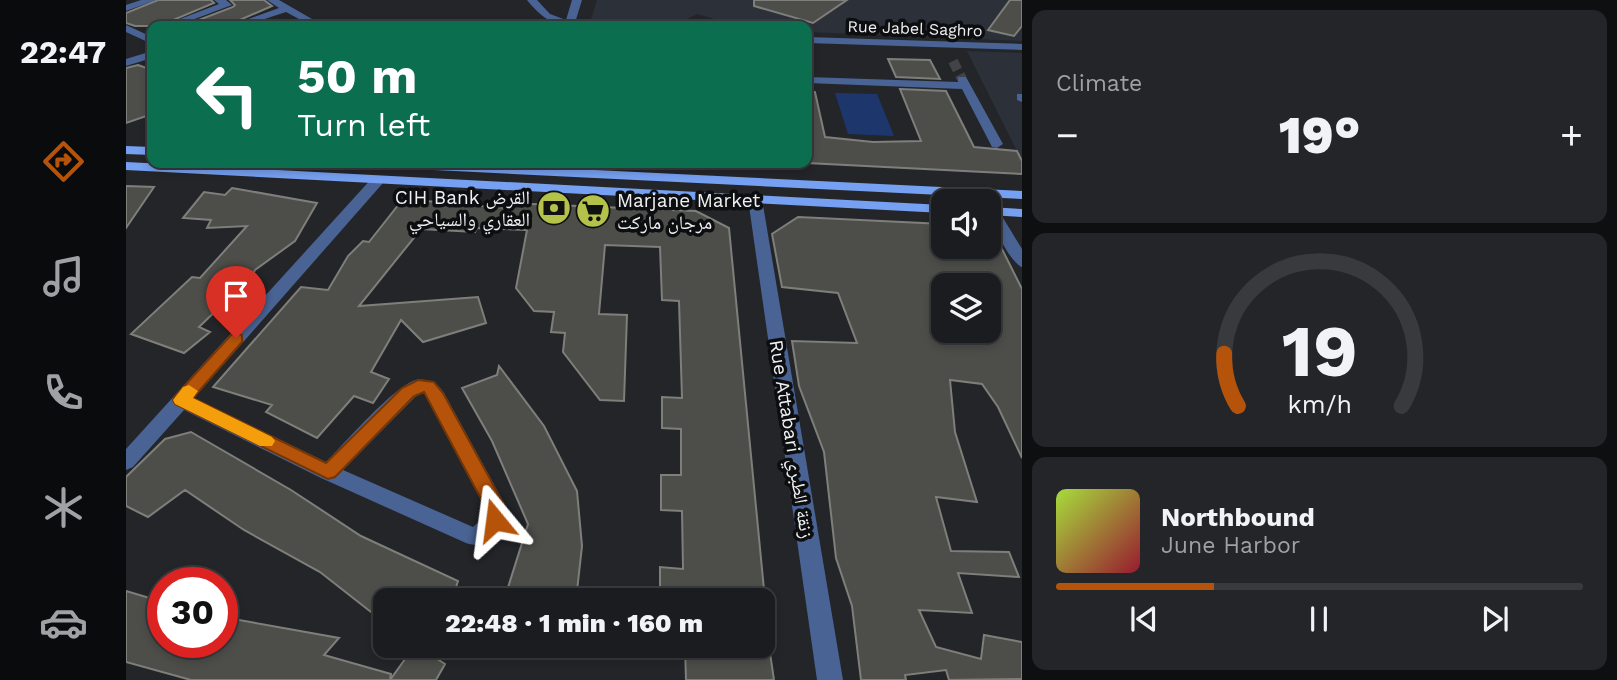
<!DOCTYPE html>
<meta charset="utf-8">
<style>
body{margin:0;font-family:"Work Sans","Noto Naskh Arabic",sans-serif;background:#232528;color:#f1f3f6;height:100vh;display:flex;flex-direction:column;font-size:26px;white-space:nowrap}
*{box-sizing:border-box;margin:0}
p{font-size:23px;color:#9fa1a4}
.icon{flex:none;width:38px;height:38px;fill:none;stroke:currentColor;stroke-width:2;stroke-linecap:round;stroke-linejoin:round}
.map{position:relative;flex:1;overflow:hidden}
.drawer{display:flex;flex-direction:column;gap:10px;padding:10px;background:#0e0f11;width:595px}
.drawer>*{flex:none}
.top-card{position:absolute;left:21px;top:21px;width:665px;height:147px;border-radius:14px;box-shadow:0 4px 10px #0003,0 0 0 2px #383a3d;background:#0b6e4f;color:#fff;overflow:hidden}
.fabs{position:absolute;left:805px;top:189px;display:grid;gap:14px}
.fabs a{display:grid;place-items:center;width:70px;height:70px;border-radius:14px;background:#1a1c1f;box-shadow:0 4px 10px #0003,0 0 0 2px #383a3d;font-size:35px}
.speed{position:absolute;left:21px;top:567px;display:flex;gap:14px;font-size:35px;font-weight:700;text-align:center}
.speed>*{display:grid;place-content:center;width:91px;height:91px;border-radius:50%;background:#1a1c1f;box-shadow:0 4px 10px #0003,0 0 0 2px #383a3d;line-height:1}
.speed .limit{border:10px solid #d22;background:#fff;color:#111}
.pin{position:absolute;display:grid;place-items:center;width:60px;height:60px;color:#fff;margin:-72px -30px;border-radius:50% 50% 50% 0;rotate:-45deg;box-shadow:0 0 7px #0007}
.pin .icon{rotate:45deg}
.me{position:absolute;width:77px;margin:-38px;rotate:344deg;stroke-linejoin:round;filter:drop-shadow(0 0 5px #0008)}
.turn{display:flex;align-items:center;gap:24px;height:147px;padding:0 35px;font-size:32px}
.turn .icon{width:91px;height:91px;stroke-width:2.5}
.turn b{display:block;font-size:49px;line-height:60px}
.big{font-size:52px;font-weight:800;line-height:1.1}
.drawer .tile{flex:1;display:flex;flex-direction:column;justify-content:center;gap:10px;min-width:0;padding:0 24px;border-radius:14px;background:#232528}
.drawer .dial{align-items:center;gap:0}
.dial svg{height:182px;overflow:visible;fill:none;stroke:#383a3d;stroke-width:7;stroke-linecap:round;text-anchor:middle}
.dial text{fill:#f1f3f6;stroke:none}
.song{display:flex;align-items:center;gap:21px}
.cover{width:84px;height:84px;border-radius:10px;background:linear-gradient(135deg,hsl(80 70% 55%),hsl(350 70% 35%))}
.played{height:7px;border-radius:4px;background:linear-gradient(90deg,#b45309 30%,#383a3d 30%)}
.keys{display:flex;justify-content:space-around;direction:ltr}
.heat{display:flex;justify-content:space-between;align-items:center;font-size:38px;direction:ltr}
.trip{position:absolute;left:247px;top:588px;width:402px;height:70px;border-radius:14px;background:#1a1c1f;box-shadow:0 4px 10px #0003,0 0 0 2px #383a3d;font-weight:800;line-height:70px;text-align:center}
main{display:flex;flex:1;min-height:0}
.dock{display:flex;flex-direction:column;width:126px;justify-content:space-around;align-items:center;background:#0a0b0c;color:#9fa1a4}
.dock .icon{width:49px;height:49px}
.dock .on{color:#b45309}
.dock b{font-size:32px;color:#f1f3f6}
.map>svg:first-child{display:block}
</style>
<main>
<nav class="dock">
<b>22:47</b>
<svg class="icon on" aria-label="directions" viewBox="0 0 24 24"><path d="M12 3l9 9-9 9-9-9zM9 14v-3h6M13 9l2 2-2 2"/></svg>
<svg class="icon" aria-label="music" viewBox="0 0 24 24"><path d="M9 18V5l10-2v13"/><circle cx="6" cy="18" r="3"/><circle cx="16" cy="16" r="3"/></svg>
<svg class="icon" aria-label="phone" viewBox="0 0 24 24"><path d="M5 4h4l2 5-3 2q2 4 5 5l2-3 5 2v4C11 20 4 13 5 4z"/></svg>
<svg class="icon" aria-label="climate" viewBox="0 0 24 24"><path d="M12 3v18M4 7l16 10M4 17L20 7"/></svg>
<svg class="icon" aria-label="car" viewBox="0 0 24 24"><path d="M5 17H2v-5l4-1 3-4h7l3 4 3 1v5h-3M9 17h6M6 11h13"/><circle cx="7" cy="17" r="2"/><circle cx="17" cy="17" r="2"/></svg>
</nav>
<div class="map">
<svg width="896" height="680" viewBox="0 0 896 680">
<rect width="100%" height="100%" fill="#232529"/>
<path fill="#2b3039" d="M471 0H896V41L681 32V26H613L571 14 548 26 477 25 464 22Z
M841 51 896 53V161Z"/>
<path fill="#1d376d" d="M709 93 751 94 768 136 722 134Z"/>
<path fill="#4d4e4a" stroke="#7e7f7a" stroke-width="2" fill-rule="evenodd" d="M32 0H85L88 3 33 26H9L0 23V13Z
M104 0H138L146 6 100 26H57L107 7 109 5Z
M628 0H721L687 23 628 6Z
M884 0H896V26L888 36 862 30Z
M762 59 804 60 814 79 770 77Z
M12 65 26 70V114L0 123V68Z
M774 89 820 91 848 147 891 151 896 161V174L681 163V93L689 92 699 137 747 142 795 141Z
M0 186 28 187 0 228Z
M106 188 191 203 169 241 129 270 114 303 99 302 73 327 84 332 58 353 5 334 66 277 74 278 121 226 81 228 85 220 57 218 78 192 99 195Z
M277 199 379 208 380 203 570 211 603 228 639 600H534V567L557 569 556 511 535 510V475H555V429L536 428V397L556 398 553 301 536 300 534 247 479 245 473 314 501 315 498 401 474 400 437 352 439 333 425 332 428 312 408 311 390 288 401 230 351 228 349 232 295 229 233 306 352 297 360 323 297 342 275 320 245 372 263 379 247 403 228 396 191 438 140 412 146 405 87 387 175 287 202 290 222 256 237 241 243 242Z
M672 217 817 224V247H875L896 289V458L872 407 856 384 824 380 829 432 851 502 810 497 825 551 883 552 893 577 832 573 846 613 793 610 810 647 855 659 858 635 896 642V679L823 680 820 670 779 675 780 680H735L726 606 710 558 698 452 673 386 666 341 731 343 712 293 656 287 646 234ZM817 285H863V331H817Z
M373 366 418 426 451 491 456 546 450 600H378L402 524 366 441 336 388 371 375Z
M65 432 165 490 235 536 332 581 326 600H259V623L194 572 118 530 59 490 22 517 0 506V477L39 439Z
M0 591 37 602V642H96V617L213 638 198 655 265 674 264 680H65L0 662Z
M559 646H643L648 680H560Z
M287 648 297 650 319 664 310 680H264Z"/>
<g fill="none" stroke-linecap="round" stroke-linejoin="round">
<path stroke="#424347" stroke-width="10" stroke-dasharray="10 5" stroke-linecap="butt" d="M827 61 836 79"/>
<path fill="#496394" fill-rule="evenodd" d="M15 0H30L0 11V5Z
M88 0H100L106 5 50 26H36L93 4Z
M141 0H153L193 23 184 25 160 12 117 26H103L153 8Z
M401 0H411L424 14 440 20 446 0H456L448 26C426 26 414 16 401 0Z
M575 20 593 24 594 26H564Z
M0 25 26 37V44L0 32Z
M681 37 896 44V50L681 43Z
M26 51V58L0 66V59Z
M681 77 832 82V77H840L877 144 871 148 866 147 836 89 681 83Z
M891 94H896V102L891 100Z
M252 176 257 177V183L68 398 200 462C218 444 269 385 290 380 302 378 312 383 318 393L382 510C376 528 361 551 340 543L195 478 58 410 7 467 0 470V449L247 177ZM297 393 302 397 360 510 358 517 347 527 217 470 289 397Z
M629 195 636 199 717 680H691L622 199Z
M863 207 871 208 896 249V267C884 263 863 220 863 207Z"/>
<path fill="#76a0f1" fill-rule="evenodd" d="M0 146 26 147V155L0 154Z
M0 162 817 205V213L0 170Z
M240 163H324L896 191V199L247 167Z
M863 207 896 209V217L863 215Z"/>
</g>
<path fill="#b45309" stroke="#753606" stroke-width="2" d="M110 333 116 335V342L67 398 200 463 276 388 292 380 308 382 317 393 381 510 376 526H362L359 520 361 510 298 392 288 396 209 477 202 479 49 404 47 400 49 396 105 335Z"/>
<path fill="#f59e0b" d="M63 385 72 391 67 398 146 437 149 441 146 446H134L49 404 47 400 57 387Z"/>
<defs>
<g id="bank-disc" transform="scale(1.75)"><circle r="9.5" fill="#b5c24a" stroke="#0d0e10"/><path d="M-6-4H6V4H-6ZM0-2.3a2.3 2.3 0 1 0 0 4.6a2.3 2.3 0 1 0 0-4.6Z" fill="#111"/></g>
<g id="supermarket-disc" transform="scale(1.75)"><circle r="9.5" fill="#b5c24a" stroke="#0d0e10"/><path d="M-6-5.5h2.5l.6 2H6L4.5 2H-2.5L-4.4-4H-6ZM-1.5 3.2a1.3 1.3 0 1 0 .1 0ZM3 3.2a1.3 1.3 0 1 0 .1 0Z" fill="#111"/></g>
</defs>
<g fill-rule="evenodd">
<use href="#bank-disc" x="428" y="208"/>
<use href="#supermarket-disc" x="467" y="211"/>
</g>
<g text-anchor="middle" stroke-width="7" stroke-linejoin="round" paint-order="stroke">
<g font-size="16" fill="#eff0f3" stroke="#0d0e10">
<text transform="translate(789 28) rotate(2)" y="6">Rue Jabel Saghro</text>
</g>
<g font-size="19" fill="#eff0f3" stroke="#0d0e10" text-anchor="end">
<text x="404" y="204">CIH Bank القرض<tspan x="404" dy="22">العقاري والسياحي</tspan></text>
<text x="491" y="207" text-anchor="start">Marjane Market<tspan x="491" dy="22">مرجان ماركت</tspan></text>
</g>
<g font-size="19" fill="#eff0f3" stroke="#0d0e10">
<text transform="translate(666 439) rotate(81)" y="7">Rue Attabari زنقة الطبري</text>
</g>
</g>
</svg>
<div class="fabs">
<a><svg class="icon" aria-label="sound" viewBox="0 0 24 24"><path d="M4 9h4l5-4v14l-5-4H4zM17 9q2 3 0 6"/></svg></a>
<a><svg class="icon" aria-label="layers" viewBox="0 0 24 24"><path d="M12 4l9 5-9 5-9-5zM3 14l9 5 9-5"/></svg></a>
</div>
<div class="speed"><div class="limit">30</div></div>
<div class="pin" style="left:110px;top:338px;background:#d93025"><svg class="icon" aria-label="arrive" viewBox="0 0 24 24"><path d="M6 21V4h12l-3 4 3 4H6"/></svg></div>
<svg class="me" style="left:369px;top:520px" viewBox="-20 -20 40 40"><path d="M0-17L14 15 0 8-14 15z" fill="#b45309" stroke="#fff" stroke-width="4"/></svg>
<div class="trip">22:48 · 1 min · 160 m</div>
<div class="top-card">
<div class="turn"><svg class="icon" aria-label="left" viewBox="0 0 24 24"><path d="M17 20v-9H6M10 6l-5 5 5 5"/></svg><div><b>50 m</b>Turn left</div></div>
</div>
</div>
<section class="drawer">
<div class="tile"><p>Climate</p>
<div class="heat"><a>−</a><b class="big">19°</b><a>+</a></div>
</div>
<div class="tile dial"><svg viewBox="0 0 100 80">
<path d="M14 69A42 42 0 1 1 86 69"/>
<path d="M14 69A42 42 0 0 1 8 46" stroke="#b45309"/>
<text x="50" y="56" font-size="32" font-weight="700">19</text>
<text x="50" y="72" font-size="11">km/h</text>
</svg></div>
<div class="tile">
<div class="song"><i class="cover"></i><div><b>Northbound</b><p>June Harbor</p></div></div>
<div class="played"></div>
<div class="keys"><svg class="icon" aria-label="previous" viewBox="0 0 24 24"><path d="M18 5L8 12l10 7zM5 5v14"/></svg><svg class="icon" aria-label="pause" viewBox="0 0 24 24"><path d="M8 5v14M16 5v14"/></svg><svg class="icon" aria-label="next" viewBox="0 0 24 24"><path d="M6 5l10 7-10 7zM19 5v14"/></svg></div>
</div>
</section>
</main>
